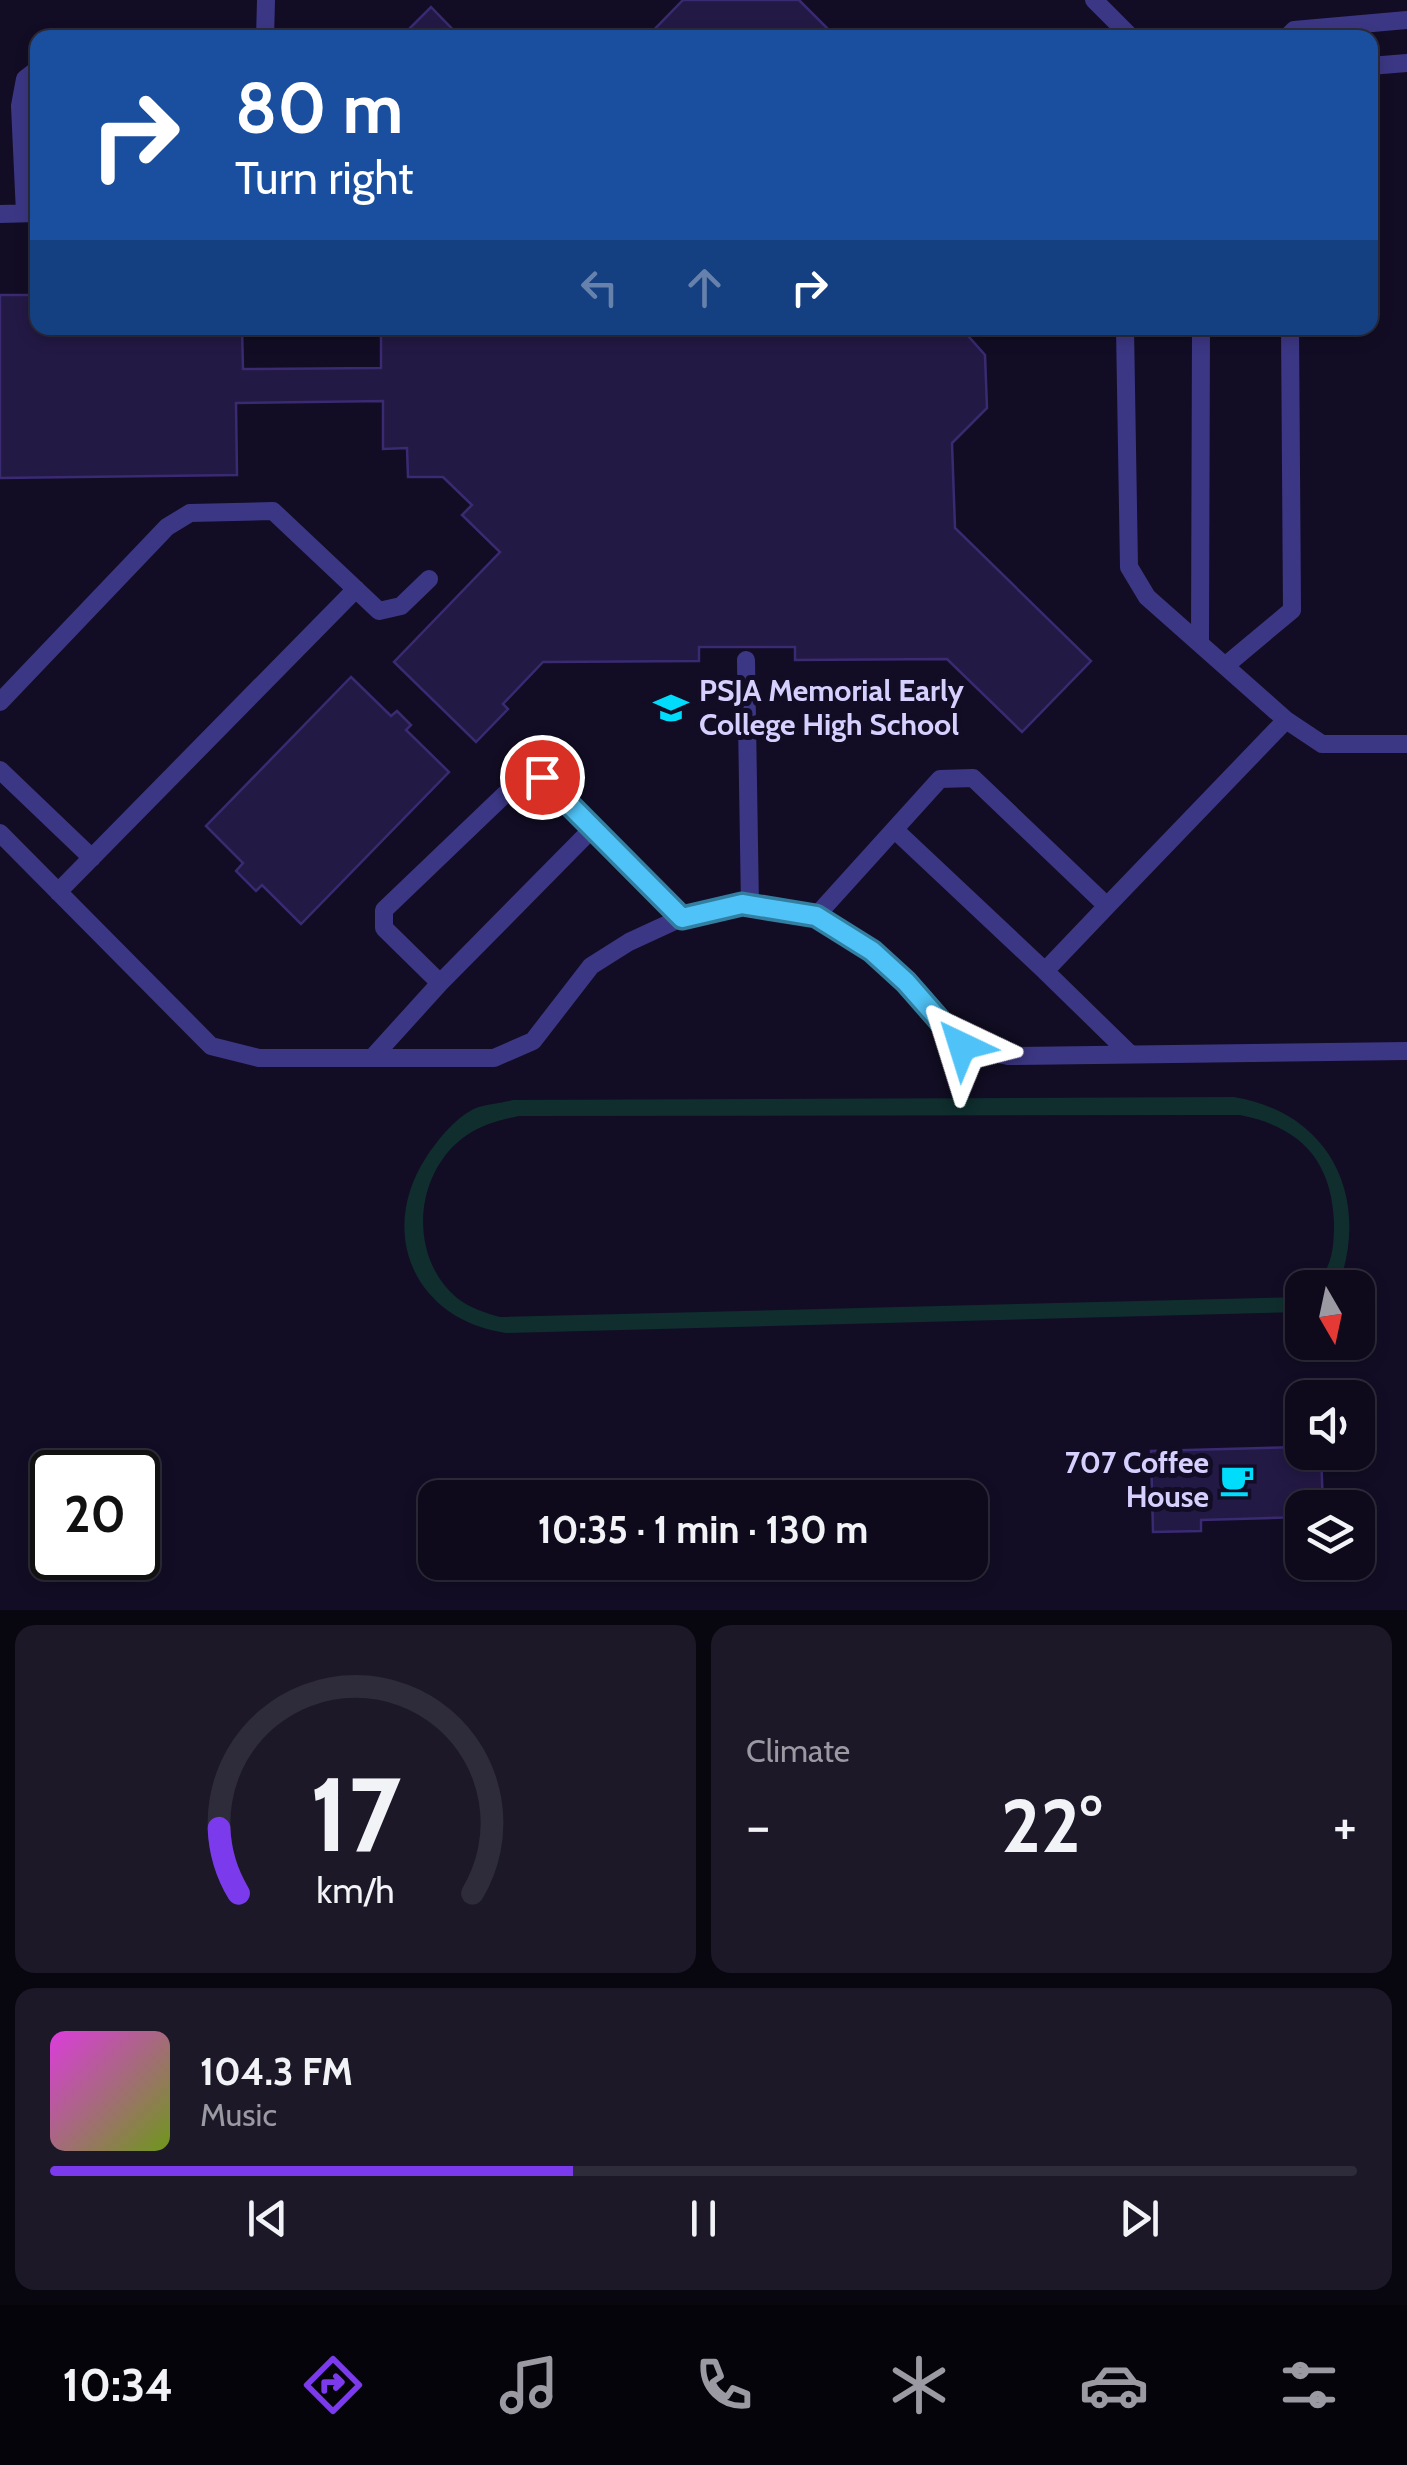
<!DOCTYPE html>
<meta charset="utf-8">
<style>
body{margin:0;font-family:Cabin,sans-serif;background:#1c1828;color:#f1f3f6;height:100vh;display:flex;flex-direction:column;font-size:38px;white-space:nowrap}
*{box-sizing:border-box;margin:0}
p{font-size:32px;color:#9b9aa3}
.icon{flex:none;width:55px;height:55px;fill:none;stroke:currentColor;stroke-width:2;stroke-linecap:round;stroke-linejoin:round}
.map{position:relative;height:1610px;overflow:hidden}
.side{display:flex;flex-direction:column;gap:15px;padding:15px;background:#08060f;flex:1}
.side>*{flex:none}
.top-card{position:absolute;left:30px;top:30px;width:1348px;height:305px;border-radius:20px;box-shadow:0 5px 15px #0003,0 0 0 2px #2e2b3a;background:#1a4fa0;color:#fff;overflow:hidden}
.needle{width:65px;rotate:171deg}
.tools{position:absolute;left:1285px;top:1270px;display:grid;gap:20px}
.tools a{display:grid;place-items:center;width:90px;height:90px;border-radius:20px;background:#0e0a1b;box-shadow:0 5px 15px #0003,0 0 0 2px #2e2b3a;font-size:50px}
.speed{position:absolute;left:30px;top:1450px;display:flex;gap:20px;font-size:50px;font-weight:700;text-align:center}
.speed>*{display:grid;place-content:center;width:130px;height:130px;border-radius:50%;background:#0e0a1b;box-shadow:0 5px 15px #0003,0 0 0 2px #2e2b3a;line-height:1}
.speed .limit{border:5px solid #111;border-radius:15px;background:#fff;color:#111}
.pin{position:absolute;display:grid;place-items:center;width:85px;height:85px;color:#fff;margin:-42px;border:5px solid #fff;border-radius:50%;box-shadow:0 2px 10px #0007}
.me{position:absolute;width:110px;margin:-55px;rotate:319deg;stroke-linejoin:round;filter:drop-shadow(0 0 8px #0008)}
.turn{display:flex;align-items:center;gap:35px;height:210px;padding:0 40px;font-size:45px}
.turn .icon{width:130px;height:130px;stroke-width:2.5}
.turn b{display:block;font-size:70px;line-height:85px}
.lanes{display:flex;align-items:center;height:95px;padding:0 40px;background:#0003;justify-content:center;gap:50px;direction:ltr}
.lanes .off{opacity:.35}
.big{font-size:75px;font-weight:700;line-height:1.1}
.side .tile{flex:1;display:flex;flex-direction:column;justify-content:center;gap:15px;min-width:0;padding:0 35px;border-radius:20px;background:#1c1828}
.side .dial{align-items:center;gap:0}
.dial svg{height:260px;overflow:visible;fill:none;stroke:#2e2b3a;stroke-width:7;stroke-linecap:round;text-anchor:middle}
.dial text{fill:#f1f3f6;stroke:none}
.song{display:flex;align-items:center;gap:30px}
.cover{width:120px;height:120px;border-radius:15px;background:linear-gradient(135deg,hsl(300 70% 55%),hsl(80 70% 35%))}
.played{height:10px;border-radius:5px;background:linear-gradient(90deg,#7c3aed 40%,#2e2b3a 40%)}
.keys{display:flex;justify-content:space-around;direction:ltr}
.heat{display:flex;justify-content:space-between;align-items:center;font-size:55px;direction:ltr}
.side .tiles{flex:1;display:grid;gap:15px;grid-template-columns:1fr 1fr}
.tile:last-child{grid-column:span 2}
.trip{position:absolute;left:418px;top:1480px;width:570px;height:100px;border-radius:20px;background:#0e0a1b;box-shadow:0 5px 15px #0003,0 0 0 2px #2e2b3a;font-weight:700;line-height:100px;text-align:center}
.tab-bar{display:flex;height:160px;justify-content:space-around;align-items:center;background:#06040b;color:#9b9aa3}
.tab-bar .icon{width:70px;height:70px}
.tab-bar .active{color:#7c3aed}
.tab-bar b{font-size:45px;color:#f1f3f6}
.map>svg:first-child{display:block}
</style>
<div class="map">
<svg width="1407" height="1610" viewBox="0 0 1407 1610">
<rect width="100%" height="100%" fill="#120d24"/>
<path fill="#102e2e" d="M1234 1097C1331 1113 1371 1198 1338 1287H1313C1332 1269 1334 1249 1334 1223 1332 1161 1301 1127 1240 1115L519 1116C501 1120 483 1124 467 1135 414 1171 407 1256 457 1298 470 1308 485 1313 500 1317L1298 1297 1302 1294 1301 1312 506 1333C415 1320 376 1233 427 1156 439 1138 456 1117 476 1108 487 1104 502 1103 513 1100Z"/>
<path fill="#231945" stroke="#3a2a72" stroke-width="2.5" d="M683 0H799L837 38H646Z
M431 7 461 38H400Z
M0 295H38V328H242L243 369 381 368V328H961L985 355 987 408 952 443 955 528 1091 661 1022 732 947 659 795 660V647H699V661L543 662 503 704 508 709 476 742 394 662 500 552 462 515 472 505 443 477H408L407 448 383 449V401L236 403 237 475 0 478Z
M351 677 391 716 397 711 411 725 406 730 449 772 301 924 262 885 256 891 236 871 243 863 206 826Z
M1302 1447V1452H1321L1323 1508H1302V1517L1201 1520V1531L1153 1532 1151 1451Z"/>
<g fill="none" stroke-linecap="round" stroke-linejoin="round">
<path stroke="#3c3784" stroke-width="18" d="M1094 0 1132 38
M265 38 266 0
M1286 38 1294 30 1407 20
M1370 66 1407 63
M25 213 20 106 25 79 38 69
M0 214 38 213
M1125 328 1129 567 1147 597 1286 720
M1200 643 1201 328
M746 660 750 906
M1225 666 1292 610 1290 328
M0 702 167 527 190 513 273 511 379 611 401 606 429 579
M0 770 92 858
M593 828 440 983 384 928V910L525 775 543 777 681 918
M895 830 1045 971
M0 833 211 1046 259 1058H494L533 1041 591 966 629 942 681 918 743 905 816 916 872 951 906 982 962 1046 1008 1056 1407 1051
M58 892 356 589
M1107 906 1286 720 1322 744H1407
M816 916 940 779 973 778 1107 906 1045 971 1130 1054
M372 1058 440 983"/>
</g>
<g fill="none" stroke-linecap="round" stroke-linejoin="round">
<g stroke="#337fa1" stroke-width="25">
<path id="route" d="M542 777 682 918 742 904 816 916 872 951 906 982 962 1046"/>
</g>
<use href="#route" stroke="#4fc3f7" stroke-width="18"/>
</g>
<defs>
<g id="school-bare" transform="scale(2.7)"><path d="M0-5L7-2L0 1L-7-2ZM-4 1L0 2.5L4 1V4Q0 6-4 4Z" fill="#00dcfb" stroke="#120d24" stroke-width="2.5" paint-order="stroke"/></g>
<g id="cafe-bare" transform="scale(2.7)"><path d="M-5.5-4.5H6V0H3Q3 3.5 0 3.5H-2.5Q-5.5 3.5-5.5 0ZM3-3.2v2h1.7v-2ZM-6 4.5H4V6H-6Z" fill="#00dcfb" stroke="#120d24" stroke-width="2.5" paint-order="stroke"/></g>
</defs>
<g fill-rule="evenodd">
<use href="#school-bare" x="671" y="708"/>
<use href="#cafe-bare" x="1237" y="1480"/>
</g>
<g text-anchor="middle" stroke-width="10" stroke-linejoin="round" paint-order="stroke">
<g font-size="30" font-weight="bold" fill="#d6d0ff" stroke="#120d24" text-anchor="start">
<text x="699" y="701">PSJA Memorial Early<tspan x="699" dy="34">College High School</tspan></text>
<text x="1209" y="1473" text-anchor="end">707 Coffee<tspan x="1209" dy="34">House</tspan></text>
</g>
</g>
</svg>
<div class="tools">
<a><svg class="needle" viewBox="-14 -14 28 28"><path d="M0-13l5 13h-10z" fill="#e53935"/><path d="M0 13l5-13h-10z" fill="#9b9aa3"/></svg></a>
<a><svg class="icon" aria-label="sound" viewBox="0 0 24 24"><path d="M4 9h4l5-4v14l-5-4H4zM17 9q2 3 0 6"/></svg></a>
<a><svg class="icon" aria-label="layers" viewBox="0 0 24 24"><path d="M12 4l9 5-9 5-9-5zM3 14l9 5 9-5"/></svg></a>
</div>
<div class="speed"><div class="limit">20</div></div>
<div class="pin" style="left:542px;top:777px;background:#d93025"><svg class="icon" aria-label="arrive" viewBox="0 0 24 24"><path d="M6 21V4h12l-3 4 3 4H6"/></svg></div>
<svg class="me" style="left:962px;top:1046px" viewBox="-20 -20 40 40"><path d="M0-17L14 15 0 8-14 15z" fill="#4fc3f7" stroke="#fff" stroke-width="4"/></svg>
<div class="trip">10:35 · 1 min · 130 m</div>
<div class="top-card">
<div class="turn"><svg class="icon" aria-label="right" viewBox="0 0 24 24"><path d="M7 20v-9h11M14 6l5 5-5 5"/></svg><div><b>80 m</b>Turn right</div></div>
<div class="lanes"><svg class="icon off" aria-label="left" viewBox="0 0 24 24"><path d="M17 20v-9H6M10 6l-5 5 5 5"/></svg><svg class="icon off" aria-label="ahead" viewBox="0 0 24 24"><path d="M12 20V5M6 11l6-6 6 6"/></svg><svg class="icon" aria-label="right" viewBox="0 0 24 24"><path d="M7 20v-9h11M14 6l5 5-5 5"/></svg></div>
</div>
</div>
<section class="side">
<div class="tiles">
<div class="tile dial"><svg viewBox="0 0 100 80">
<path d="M14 69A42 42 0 1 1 86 69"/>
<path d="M14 69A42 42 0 0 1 8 49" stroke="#7c3aed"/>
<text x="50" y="56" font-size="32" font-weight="700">17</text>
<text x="50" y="72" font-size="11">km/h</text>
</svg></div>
<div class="tile"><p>Climate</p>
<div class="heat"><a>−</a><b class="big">22°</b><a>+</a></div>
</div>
<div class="tile">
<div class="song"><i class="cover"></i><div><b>104.3 FM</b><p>Music</p></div></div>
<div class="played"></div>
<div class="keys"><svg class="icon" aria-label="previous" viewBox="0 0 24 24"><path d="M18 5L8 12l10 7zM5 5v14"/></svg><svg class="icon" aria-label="pause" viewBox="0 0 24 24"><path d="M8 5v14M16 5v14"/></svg><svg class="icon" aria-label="next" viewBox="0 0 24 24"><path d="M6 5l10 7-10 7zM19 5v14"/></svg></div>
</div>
</div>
</section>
<nav class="tab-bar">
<b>10:34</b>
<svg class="icon active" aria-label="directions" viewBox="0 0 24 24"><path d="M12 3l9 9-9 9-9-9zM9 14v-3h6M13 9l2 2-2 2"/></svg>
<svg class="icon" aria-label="music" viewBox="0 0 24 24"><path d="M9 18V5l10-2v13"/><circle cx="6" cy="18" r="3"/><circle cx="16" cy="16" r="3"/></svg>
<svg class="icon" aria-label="phone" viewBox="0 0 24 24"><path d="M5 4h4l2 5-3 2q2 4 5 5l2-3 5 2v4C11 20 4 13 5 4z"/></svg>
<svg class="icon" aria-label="climate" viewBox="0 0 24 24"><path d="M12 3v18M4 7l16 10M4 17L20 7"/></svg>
<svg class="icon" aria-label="car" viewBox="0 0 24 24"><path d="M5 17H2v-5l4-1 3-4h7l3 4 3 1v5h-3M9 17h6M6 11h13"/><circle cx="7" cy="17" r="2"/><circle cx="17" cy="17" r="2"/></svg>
<svg class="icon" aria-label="filters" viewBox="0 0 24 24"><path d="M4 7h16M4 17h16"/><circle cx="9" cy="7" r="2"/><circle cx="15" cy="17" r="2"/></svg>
</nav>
